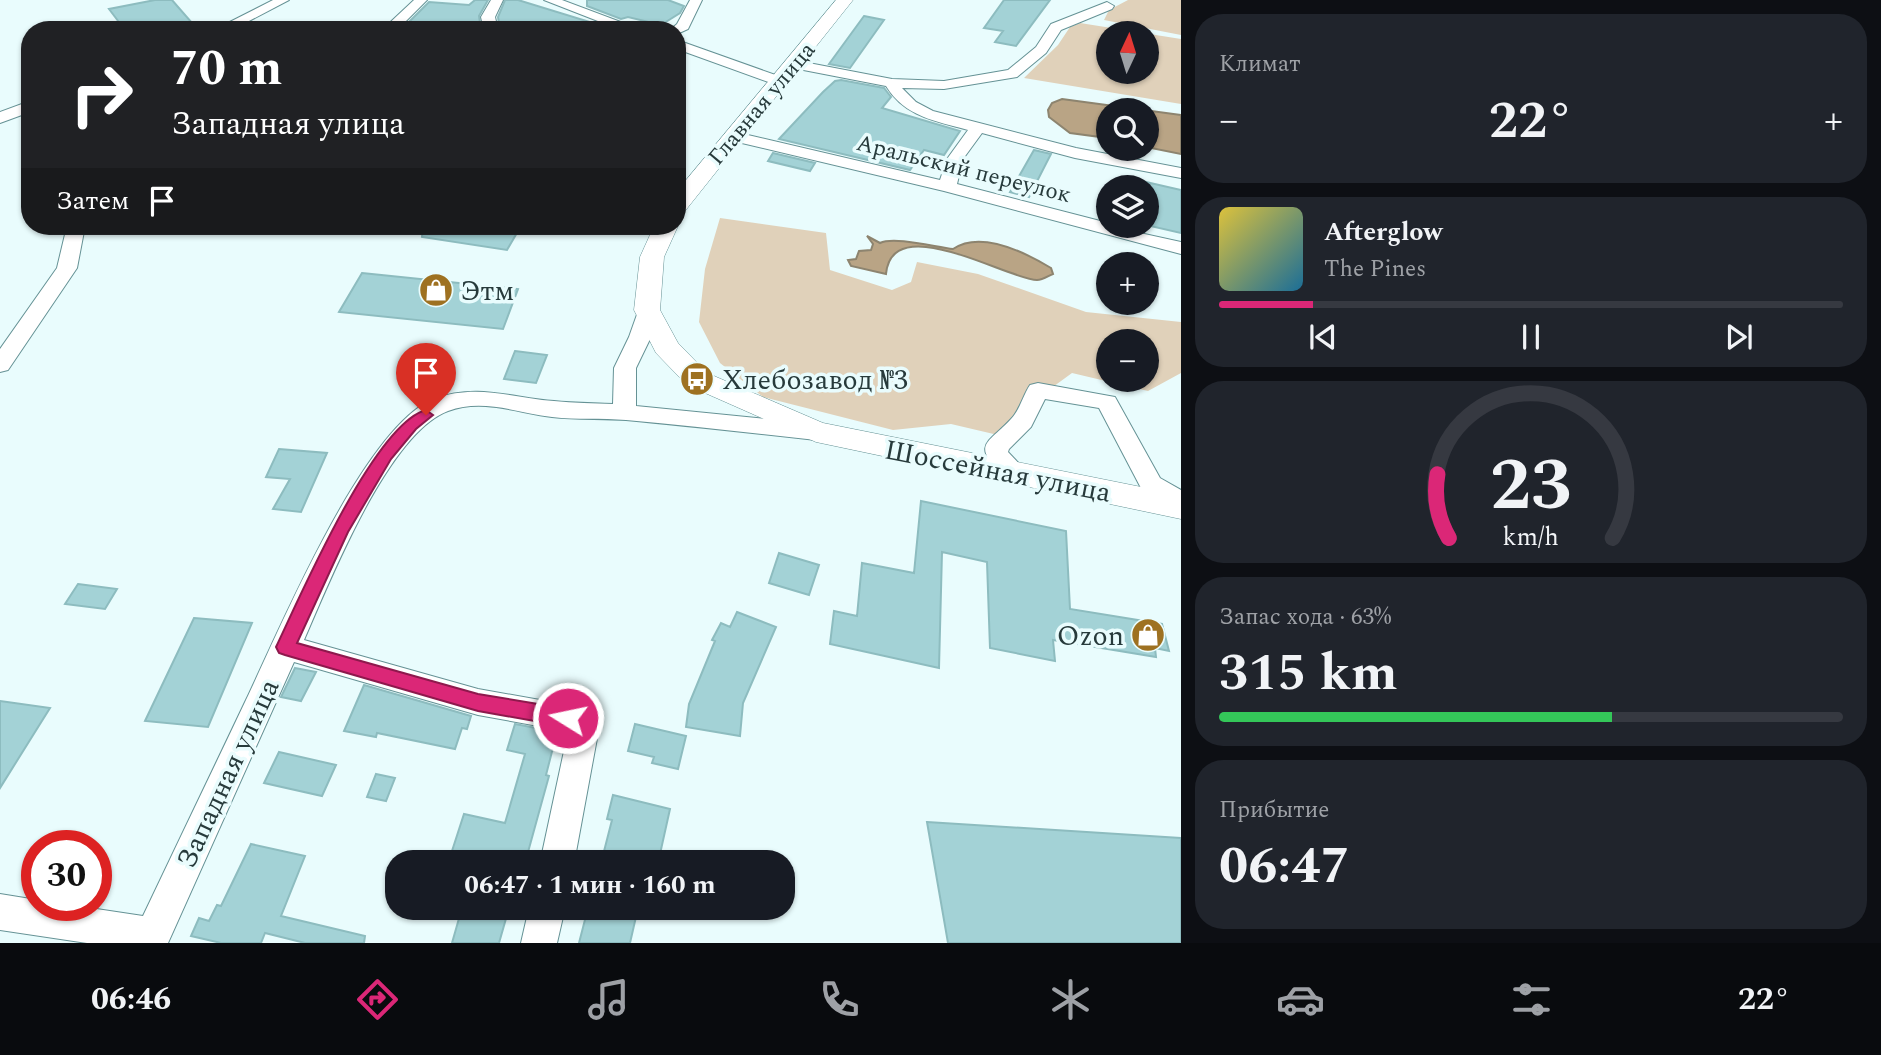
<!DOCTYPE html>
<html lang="ru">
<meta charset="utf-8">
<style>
body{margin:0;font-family:Spectral,serif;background:#20242c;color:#f1f3f6;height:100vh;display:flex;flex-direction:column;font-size:26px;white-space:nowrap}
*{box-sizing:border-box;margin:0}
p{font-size:23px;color:#9ea1a6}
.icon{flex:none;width:38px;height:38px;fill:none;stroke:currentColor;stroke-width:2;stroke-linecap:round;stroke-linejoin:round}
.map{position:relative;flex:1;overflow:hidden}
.sheet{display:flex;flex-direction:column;gap:14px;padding:14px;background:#0d0f14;width:700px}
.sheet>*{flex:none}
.hud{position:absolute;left:21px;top:21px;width:665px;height:214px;border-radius:28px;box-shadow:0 2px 5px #0004;background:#202124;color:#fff;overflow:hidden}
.needle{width:46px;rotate:4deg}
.fabs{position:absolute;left:1096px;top:21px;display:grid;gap:14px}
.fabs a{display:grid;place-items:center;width:63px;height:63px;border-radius:50%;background:#171b24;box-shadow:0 2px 5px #0004;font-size:35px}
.speed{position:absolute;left:21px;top:830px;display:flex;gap:14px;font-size:35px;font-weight:700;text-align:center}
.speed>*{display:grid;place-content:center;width:91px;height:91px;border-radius:50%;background:#171b24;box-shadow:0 2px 5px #0004;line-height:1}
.speed .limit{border:10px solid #d22;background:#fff;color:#111}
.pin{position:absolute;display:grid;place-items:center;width:60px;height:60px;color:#fff;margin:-72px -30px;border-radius:50% 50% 50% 0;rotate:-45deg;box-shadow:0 0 7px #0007}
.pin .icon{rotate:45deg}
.me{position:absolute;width:77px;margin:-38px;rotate:280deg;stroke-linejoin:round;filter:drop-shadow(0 0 5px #0008)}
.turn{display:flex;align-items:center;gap:24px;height:147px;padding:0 35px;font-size:32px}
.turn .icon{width:91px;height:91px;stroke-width:2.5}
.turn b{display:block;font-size:49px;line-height:60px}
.then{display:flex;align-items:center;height:66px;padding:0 35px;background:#0003;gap:14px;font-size:26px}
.big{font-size:52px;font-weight:700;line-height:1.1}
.sheet .widget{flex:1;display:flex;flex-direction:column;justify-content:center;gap:10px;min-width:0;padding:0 24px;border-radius:28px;background:#20242c}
.sheet .dial{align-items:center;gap:0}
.dial svg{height:182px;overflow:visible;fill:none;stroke:#363941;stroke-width:7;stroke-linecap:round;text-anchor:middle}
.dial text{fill:#f1f3f6;stroke:none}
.song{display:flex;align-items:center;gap:21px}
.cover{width:84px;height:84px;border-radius:10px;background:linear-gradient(135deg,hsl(50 70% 55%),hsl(200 70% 35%))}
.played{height:7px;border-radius:4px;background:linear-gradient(90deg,#db2777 15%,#363941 15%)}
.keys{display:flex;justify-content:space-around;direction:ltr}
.heat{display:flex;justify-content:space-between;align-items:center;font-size:38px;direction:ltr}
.charge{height:10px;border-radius:5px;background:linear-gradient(90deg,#34c759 63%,#363941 0)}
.trip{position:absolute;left:385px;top:850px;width:410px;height:70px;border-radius:28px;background:#171b24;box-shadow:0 2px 5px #0004;font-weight:700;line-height:70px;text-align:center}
.tab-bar{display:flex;height:112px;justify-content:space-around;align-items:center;background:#090b0e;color:#9ea1a6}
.tab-bar .icon{width:49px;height:49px}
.tab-bar .current{color:#db2777}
.tab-bar b{font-size:32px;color:#f1f3f6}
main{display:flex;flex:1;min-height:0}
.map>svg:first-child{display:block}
</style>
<main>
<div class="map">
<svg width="1181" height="943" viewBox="0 0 1181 943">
<rect width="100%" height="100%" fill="#e9fcfd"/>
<path fill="#e0d1ba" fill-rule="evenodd" d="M1128 0H1181V35L1104 20 1109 10Z
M1080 23 1181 39V104L1024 78 1058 45 1070 27ZM1108 33H1146V72H1108Z
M720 218 826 233 830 270 892 290 911 282 917 262 978 274 1086 312 1181 322V373L1148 391 1072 373 1035 400 1015 439 951 424 893 430 763 397 720 363 699 322 705 269ZM1108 341H1146V380H1108Z"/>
<path fill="#b9a485" stroke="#8d846f" stroke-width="2" d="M1062 99 1181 115V154L1146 147V110H1108V138L1070 133 1049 117 1048 110 1052 103Z
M867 236 880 243C894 236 935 247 953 249 981 230 1026 253 1051 268L1053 274C1048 276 1043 280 1037 280 1009 280 892 209 886 274L851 266 848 260 856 259 859 251 871 250 873 244Z"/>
<path fill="#a3d2d6" stroke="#8dbcbf" stroke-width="2" d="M155 0H172L193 24 171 28 169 26 150 30H125L109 9Z
M475 0H488L479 16 481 30H460L462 25 409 22 429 2 469 5Z
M505 0H518L603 26 597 30H500L498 17Z
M587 0H668L684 6 680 13 661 25 628 17 621 19 587 6Z
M1004 0H1050L1016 46 995 42 1003 31 984 28Z
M864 16 884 20 850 68 829 64Z
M841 80 884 88 891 97 882 108 960 131 944 155 924 150 910 170 779 139 823 92 835 81Z
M1034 150 1051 154 1029 197 1010 192Z
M773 153 815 163 810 171 768 161Z
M1146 182 1181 190V233L1146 225Z
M423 226H521L507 250 422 237Z
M362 273 518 289 503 329 339 312Z
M515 351 547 355 536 383 504 379Z
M279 449 327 453 301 512 273 509 290 479 266 477Z
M921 501 1066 531 1070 609 1162 624 1169 651 1155 648 1156 657 1053 640 1055 661 990 648 987 562 942 552 939 668 830 644 834 611 857 616 862 563 914 573Z
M779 553 819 565 809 595 769 583Z
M78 584 117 589 105 609 65 604Z
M737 612 776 627 743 703 740 736 686 727 689 704 715 641 712 640 721 623 730 627Z
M194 618 252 623 208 727 145 721Z
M295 668 316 672 301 701 281 697Z
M364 685 471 716 467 729 462 728 455 749 377 733 376 737 344 731Z
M0 701 50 708 0 788Z
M515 724 557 732 546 775 549 776 525 863H505L452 851 464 814 505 823 525 754 507 750Z
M635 724 686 736 678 769 652 763 654 757 628 751Z
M279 752 336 765 322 796 264 783Z
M376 774 395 778 386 801 367 797Z
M613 795 670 809 658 863H601L612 820 607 819Z
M927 822 1181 838V943H948Z
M251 844 305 856 281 916 365 936 364 943H305L265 933 261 943H221L191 936 199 918 209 921 217 905 221 906Z
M462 908H509L499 943H452Z
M588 908H638L630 943H579Z"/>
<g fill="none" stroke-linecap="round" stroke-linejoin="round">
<g stroke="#659295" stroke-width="2">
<path id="minor" d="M273 0H289L232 30H214Z
M414 0H427L397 30H382Z
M491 0H503L495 17 498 30H484L481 17Z
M544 0H562L642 30H621Z
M690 0H702L688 29 677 34V30H670L677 24Z
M1107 2 1114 6 1112 9 1061 30 1046 53 1017 77 944 89 902 88 916 102 933 111 1076 148 1181 168V178L1075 158 982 133 963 159 957 184 1108 223V226L1181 242V254L944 191 729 140 727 137 735 132 940 180 947 159 968 130C936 121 905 117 886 86L788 67 786 64 788 61 793 60 892 79 944 81 1008 70 1036 47 1051 24Z
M677 40 784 78 786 81 779 85 774 84 677 49Z
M30 101V112L0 123V112Z
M67 226H85L77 268 8 370 0 372V349L57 268Z
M647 304 654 306 657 310 651 337 636 368V406L816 424 824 426 828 432 824 438 816 440C753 433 690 426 626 420 602 418 577 420 552 417 518 413 483 398 448 411 388 433 329 583 304 640L478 689 568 705 579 708 594 723 598 733 574 863H540L567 737 560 730 478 715 294 662 168 943H87L0 930V894L37 900V905H70L143 916C177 844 212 772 246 700 279 631 364 426 434 399 477 383 512 398 554 401 574 403 593 403 613 404L614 368 629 337 640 306Z
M1038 383 1115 397 1160 478 1181 490V510L1142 490 1099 408 1045 399 1031 427 1009 449 1008 452 1029 474 1026 480C1015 483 1009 481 1001 473 971 444 989 443 1011 419 1020 410 1023 395 1030 385Z
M529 908H565L557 943H521Z"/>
</g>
<g stroke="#659295" stroke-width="1">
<path id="major" d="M836 0H853L685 211 677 213V191Z
M677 225 678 226 664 257 660 310 678 343 707 373 823 423 1181 495V519L816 442 687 385 656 353 634 310 640 257 654 226Z"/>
</g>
<use href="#minor" fill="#fff" fill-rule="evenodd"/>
<use href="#major" fill="#fff" fill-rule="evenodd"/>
</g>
<path fill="#db2777" stroke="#8e194d" stroke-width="2" d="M426 410 433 415 416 429 391 459 348 532 297 643 478 694 568 709 575 712 578 718 575 724 568 727 478 711 285 655 279 653 276 647C300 597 374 424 426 410Z"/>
<defs>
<g id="shop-disc" transform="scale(1.75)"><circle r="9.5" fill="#9e7121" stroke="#e9fcfd"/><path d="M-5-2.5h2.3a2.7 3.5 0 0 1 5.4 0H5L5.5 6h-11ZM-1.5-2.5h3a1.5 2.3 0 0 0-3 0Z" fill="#fff"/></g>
<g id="bus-disc" transform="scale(1.75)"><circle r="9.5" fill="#9e7121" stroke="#e9fcfd"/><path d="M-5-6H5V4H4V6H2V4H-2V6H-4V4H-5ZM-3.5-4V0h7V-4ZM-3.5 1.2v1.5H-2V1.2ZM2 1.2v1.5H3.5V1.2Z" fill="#fff"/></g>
</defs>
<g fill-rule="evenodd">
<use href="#shop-disc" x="436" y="290"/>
<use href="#bus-disc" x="697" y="379"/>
<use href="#shop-disc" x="1148" y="635"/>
</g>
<g text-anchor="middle" stroke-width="7" stroke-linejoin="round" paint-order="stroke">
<g font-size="23" fill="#273a3b" stroke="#e9fcfd">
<text transform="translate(761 103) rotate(-50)" y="8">Главная улица</text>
<text transform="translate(964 168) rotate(14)" y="8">Аральский переулок</text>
</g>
<g font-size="28" fill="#273a3b" stroke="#e9fcfd" text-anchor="start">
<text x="460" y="300">Этм</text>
<text x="722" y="389">Хлебозавод №3</text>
<text x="1124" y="645" text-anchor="end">Ozon</text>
</g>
<g font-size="28" fill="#273a3b" stroke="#e9fcfd">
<text transform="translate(998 470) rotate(11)" y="10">Шоссейная улица</text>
<text transform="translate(227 773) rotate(-65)" y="10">Западная улица</text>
</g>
</g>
</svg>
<div class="fabs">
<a><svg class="needle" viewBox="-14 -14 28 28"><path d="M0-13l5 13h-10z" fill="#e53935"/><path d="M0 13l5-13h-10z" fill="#9ea1a6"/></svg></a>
<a><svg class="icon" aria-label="search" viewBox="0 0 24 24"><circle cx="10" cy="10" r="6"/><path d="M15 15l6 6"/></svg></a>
<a><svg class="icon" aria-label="layers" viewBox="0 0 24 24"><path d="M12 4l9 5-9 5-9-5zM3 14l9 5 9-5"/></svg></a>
<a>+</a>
<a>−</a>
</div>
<div class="speed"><div class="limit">30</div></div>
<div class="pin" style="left:426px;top:415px;background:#d93025"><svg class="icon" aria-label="arrive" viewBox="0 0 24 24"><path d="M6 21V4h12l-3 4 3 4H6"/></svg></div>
<svg class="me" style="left:568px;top:718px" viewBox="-20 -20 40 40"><circle r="17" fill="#db2777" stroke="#fff" stroke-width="3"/><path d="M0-11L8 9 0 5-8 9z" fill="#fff"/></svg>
<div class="trip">06:47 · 1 мин · 160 m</div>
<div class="hud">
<div class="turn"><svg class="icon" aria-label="right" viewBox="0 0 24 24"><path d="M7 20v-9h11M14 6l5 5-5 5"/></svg><div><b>70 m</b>Западная улица</div></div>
<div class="then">Затем<svg class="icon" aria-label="arrive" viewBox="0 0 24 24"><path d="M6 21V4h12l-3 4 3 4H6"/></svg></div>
</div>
</div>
<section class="sheet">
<div class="widget"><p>Климат</p>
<div class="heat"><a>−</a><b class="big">22°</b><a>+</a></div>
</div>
<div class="widget">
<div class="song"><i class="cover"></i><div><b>Afterglow</b><p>The Pines</p></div></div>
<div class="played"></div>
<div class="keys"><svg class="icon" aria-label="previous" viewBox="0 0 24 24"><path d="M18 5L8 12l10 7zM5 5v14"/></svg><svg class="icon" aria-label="pause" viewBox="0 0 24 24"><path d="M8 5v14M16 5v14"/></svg><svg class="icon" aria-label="next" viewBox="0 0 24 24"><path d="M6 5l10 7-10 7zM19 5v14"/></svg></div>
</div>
<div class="widget dial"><svg viewBox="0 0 100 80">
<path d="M14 69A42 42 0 1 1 86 69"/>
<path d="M14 69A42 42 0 0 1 9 41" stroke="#db2777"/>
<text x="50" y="56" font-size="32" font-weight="700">23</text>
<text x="50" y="72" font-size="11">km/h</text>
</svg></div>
<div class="widget"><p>Запас хода · 63%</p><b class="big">315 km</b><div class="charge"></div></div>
<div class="widget"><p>Прибытие</p><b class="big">06:47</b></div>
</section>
</main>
<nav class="tab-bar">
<b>06:46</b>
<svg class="icon current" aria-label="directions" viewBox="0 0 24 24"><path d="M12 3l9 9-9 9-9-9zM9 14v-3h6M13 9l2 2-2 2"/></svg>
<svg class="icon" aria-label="music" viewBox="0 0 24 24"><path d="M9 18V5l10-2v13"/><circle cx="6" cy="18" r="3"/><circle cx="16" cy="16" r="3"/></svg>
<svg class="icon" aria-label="phone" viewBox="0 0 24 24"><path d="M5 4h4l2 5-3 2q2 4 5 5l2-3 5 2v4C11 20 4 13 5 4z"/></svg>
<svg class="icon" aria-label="climate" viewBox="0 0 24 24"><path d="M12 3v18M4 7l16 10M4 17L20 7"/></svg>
<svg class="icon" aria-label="car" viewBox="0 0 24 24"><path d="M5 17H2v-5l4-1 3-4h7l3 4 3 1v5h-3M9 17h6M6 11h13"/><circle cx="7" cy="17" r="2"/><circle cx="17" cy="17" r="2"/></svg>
<svg class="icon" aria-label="filters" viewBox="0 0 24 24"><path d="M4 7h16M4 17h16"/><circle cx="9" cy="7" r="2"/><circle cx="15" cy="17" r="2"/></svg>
<b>22°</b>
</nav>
